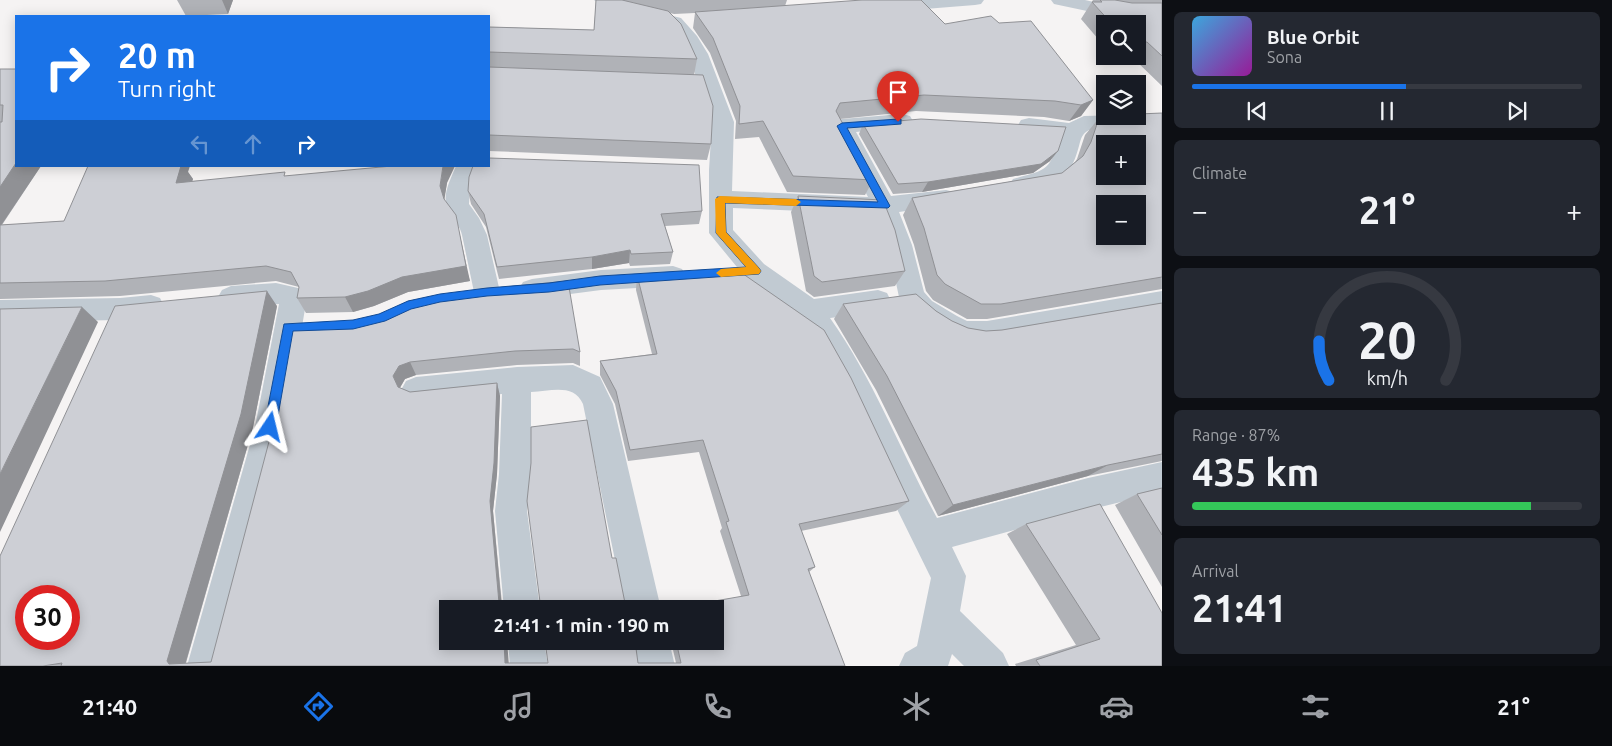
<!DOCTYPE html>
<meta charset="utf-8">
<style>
body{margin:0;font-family:Ubuntu,sans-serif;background:#242831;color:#f1f3f6;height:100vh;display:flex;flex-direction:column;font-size:19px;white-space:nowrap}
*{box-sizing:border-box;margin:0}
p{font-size:16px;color:#9ea1a6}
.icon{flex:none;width:28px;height:28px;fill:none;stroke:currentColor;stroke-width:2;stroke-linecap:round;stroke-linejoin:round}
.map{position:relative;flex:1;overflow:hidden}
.panel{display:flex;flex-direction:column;gap:12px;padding:12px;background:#0d0f14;width:450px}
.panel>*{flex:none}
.top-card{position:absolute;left:15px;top:15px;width:475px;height:152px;border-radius:0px;box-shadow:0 2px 12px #0003;background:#1a73e8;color:#fff;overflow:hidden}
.fabs{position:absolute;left:1096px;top:15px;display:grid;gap:10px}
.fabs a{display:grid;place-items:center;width:50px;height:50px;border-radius:0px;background:#171b24;box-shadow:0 2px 12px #0003;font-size:25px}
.speed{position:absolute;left:15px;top:585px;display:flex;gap:10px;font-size:25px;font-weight:700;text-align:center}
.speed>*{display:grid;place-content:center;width:65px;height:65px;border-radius:50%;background:#171b24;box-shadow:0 2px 12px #0003;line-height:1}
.speed .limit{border:8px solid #d22;background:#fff;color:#111}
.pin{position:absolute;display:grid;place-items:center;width:42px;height:42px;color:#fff;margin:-51px -21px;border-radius:50% 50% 50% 0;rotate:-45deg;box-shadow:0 0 5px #0007}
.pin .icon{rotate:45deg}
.me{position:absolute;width:55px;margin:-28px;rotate:10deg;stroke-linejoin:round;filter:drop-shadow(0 0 4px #0008)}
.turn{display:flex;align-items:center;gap:18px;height:105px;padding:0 20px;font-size:22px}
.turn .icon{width:65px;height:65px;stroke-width:2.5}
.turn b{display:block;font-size:35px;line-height:42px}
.lanes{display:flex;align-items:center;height:48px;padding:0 20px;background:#0003;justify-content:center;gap:25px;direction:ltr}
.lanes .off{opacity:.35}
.big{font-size:38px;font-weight:700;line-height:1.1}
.panel .tile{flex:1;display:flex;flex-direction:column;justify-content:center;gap:8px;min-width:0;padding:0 18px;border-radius:8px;background:#242831}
.panel .dial{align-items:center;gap:0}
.dial svg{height:130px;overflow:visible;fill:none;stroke:#363941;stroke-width:7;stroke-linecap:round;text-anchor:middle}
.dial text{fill:#f1f3f6;stroke:none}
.song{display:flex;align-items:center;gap:15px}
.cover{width:60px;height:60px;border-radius:8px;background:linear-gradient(135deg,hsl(200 70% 55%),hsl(300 70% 35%))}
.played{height:5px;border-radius:2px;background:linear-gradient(90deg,#1a73e8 55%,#363941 55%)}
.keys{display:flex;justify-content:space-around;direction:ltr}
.heat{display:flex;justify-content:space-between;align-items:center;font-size:28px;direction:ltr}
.charge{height:8px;border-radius:4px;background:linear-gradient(90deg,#34c759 87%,#363941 0)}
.trip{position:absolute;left:439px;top:600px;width:285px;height:50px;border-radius:0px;background:#171b24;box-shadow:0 2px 12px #0003;font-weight:700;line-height:50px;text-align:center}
.dock{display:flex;height:80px;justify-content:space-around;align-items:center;background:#090b0e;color:#9ea1a6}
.dock .icon{width:35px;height:35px}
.dock .on{color:#1a73e8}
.dock b{font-size:22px;color:#f1f3f6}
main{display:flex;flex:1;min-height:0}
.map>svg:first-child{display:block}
</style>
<main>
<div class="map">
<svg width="1162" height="666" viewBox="0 0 1162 666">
<rect width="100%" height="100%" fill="#f5f3f3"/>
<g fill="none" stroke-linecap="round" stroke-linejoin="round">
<path fill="#c1cad2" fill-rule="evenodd" d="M594 0H615L620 3 681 18 697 36 708 54 734 122 732 191 868 197 831 126 834 121 842 119 902 114 910 116 913 121 910 126 856 132 891 196 946 190 954 192 958 198 954 204 899 212 912 245 924 292 932 301 957 316 967 321H987L1162 291V313L987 343C979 343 970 345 963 343 939 336 910 319 899 297L888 245 876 214 733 208V230L764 264 814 299 878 290 887 293 891 301 887 309 878 312 830 318C874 380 901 452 937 518L1088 478 1162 462V492L1088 510 952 547 966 576 960 611 1003 653 1009 666H964L952 654 948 666H899L905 653 917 646 931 578 896 507 843 390 825 355 801 318 746 278 709 233V170L712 122 688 54 680 39 667 26 608 11Z
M907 0H984L981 4 975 5 887 12 881 11 878 7 881 3Z
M1051 0H1085L1120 8H1162V18H1120L1054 4Z
M1162 114V128L1089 130C1082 134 1081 138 1079 146 1072 171 1065 182 1040 189 1030 192 1022 193 1013 191L1009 185 1013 179C1048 169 1049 172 1060 136L1021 130 1018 125 1021 120 1029 118 1069 123 1084 116Z
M456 166H478L470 190 469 204 479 218 487 235 500 292 496 299 487 302 478 299 474 292 462 235C460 226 455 222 450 215 440 198 449 183 456 166Z
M673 266 682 269 686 276 682 283 673 286 601 290 532 299 523 296 519 289 523 282 532 279 601 270Z
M276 283 298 288 306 303 285 427 225 666H187L255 427 279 304 231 308 222 304 218 297 222 290 231 286Z
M151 295 160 298 164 306 160 314 151 317 120 320 0 322V300L120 298Z
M573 365 600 377 613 404 661 609H625L583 404C574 383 551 391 531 392V474L527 511 540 609H504L495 511 499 474 502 394 416 403 406 399 401 390 406 381 416 377 517 367Z
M508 641H544L548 666H510Z
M633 641H669L675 666H637Z"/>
</g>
<path fill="#b0b2b7" d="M177 0H233L228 14 186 16Z
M596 0H787L785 6 945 24 1093 100 1081 116 1069 121 1044 117 916 111 840 119 873 180 865 195 787 192 759 137 735 139 736 121 710 53 693 28 695 13 674 14 670 13 697 59 694 75 711 144 707 160 489 151V27L594 30Z
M1093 0H1162V86L1134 59H1116L1113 56H1138V24H1105V47L1081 19Z
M0 69 16 166H41L2 225 64 221 188 172 193 179 192 181 287 176 447 183 444 199 470 281 408 292 374 306 353 312 306 313 297 298 299 287 276 281 120 296 0 299Z
M1162 113V289L987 319H967L933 300 926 291 914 245 903 215 912 198 1062 173 1075 162 1077 159 1085 135 1099 118Z
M863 124 1050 161 1033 173 922 192 893 194 859 134Z
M468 191 702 211 699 224 665 226 673 252 670 264 630 266 629 263 592 269 499 279 486 227 471 204Z
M798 196 905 271 895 286 814 297 806 291 791 212Z
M681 274 909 501 896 511 801 531 815 567 809 572 845 666H0L277 306 253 427 186 663 211 662 346 324 484 289 580 352V366L573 363 517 365 416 375 405 379 400 388 410 392 497 383 500 396 497 474 493 511 502 604H538L612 558 625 603 448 609 508 663H676L671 641H715L741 596 720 531 722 528 699 452 628 461 615 404 600 375V361L652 354 636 290 637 275Z
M1162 303V461L1088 476 938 516 876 390 834 319 843 304 936 311 952 321 968 328 986 331 1002 330Z
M1162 488V587L1115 505 1137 494Z
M1026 524 1162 666H1016L1015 664 1076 645 1007 534Z"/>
<path fill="#909195" d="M222 0H233L228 14Z
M1093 100 1081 116 1069 121 1081 105Z
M1058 151 1050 161 1033 173 922 192 928 182Z
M16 163V166H41L0 227V187Z
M177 166H190L188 172 193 179 187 199 176 183Z
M443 166H455L447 183 444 202 440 186Z
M459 231 470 281 408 292 374 306 353 312 345 297Z
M630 250 629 263 592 269V257Z
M267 291 277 306 253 427 185 665 169 664 167 661Z
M82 307 98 322 0 532V474Z
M410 362 416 375 405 379 399 389 393 376 399 366Z
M497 383 500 396 497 474 493 511 502 609 499 603 490 501Z
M1108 465 1088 476 938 516 953 505Z
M504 641H507L509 666 505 663Z"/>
<path fill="#cdcfd5" stroke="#909195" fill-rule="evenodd" d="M596 0H622L668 11 681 24 697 59 489 52V27L594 30Z
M862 0H921L945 24 991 16 999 23 1031 21 1093 100 1081 105 1055 101 924 95 840 103 836 111 873 180 793 176 763 121 739 124 740 106 713 38 695 12Z
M1100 0H1115L1132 3H1162V56L1147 42H1138V24H1112L1092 2H1102Z
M489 67 703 75 713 106 711 144 489 135Z
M0 69H16V163L0 187V122H2L3 105H0Z
M1162 113V277L1001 304H981L945 284 937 275 924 228 912 198 1062 173 1083 156 1091 142 1099 118 1104 115 1105 114V116H1138V114ZM1105 144H1138V176H1105ZM1105 204H1138V236H1105Z
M921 119 1066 127 1058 151 1041 164 928 182 898 184 863 124Z
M489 158 699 165 702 211 661 214 673 252 631 254 630 250 592 257 497 267 484 214 468 191 469 177 473 166H489Z
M88 166H181L176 183 285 172 284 176 392 166H443L440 186 444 199 456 215 466 266 402 277 368 291 345 297 297 298 299 287 291 272 266 266 105 281 0 283V225L64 221Z
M798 196 883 200 895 230 905 271 822 282 814 276Z
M736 269 824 330 851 378 909 501 799 524 815 567 808 569 845 666H61L62 663 43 666H0V556L115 306 267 291 241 414 167 661 169 664 211 662 276 415 292 326 346 324 385 313 409 301 484 289 568 281 580 352 573 349 515 351 410 362 399 366 393 376 398 387 410 392 497 383 494 463 490 501 499 603 501 604H538L540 602 527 501 531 463V427L587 420 612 558H616L625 603 632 604 633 609H448V641H504L505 663H548L545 641H635L638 663H681L676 641H715V609H669L749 595 726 522 729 521 703 440 630 450 616 391 600 361 657 354 637 275 680 272 681 274ZM26 596H69V639H26Z
M916 294 936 311 952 321 968 328 986 331 1002 330 1162 303V454L1108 465 953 505 887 376 843 304Z
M82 307 0 474V309Z
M1162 488V535L1137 494Z
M1100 504 1162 613V666H1040L1036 660 1100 639 1026 524Z"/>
<path fill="#1a73e8" stroke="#114b97" d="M898 119H901V124L847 128 890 206 888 208 725 203 726 232 759 268 761 271 759 274 600 285 549 292 487 296 440 302 411 309 385 321 353 329 293 331 276 427 274 431 270 433 265 431 264 427 284 324 353 320 379 314 408 301 440 294 487 288 549 283 600 276 746 267 716 233 717 197 878 202 837 126 842 123Z"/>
<path fill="#f59e0b" d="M720 196 796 199 801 202 796 206 725 203 726 232 759 268 761 271 759 274 721 277 716 273 721 269 746 267 716 233 715 199Z"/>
</svg>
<div class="fabs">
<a><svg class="icon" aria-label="search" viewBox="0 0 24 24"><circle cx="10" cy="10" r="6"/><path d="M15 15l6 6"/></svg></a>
<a><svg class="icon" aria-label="layers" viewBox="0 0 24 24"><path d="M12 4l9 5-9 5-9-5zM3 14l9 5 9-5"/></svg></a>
<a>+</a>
<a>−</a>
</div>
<div class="speed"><div class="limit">30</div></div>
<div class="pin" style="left:898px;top:122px;background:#d93025"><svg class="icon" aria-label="arrive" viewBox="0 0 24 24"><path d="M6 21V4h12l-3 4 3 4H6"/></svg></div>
<svg class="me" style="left:270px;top:427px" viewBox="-20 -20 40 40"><path d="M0-17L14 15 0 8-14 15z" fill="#1a73e8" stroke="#fff" stroke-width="4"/></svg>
<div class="trip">21:41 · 1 min · 190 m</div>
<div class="top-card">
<div class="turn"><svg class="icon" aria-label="right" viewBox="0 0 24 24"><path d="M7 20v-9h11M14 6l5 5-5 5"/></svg><div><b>20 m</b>Turn right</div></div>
<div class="lanes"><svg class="icon off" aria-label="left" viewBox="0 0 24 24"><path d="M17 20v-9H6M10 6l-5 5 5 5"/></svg><svg class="icon off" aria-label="ahead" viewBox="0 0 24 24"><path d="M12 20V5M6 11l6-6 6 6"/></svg><svg class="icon" aria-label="right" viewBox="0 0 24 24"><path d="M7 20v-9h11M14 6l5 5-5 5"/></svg></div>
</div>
</div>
<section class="panel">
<div class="tile">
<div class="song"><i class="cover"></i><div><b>Blue Orbit</b><p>Sona</p></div></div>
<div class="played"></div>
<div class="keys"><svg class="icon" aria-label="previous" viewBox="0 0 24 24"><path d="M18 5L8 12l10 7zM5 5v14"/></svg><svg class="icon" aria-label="pause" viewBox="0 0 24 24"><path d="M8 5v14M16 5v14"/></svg><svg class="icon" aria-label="next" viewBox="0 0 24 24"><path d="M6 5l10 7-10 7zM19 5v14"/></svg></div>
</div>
<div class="tile"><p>Climate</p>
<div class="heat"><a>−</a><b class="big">21°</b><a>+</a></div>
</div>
<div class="tile dial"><svg viewBox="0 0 100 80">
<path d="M14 69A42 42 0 1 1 86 69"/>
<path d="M14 69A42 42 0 0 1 8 45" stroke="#1a73e8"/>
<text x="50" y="56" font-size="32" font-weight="700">20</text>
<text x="50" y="72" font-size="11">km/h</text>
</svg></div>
<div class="tile"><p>Range · 87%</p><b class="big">435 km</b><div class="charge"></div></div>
<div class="tile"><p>Arrival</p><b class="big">21:41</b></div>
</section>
</main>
<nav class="dock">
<b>21:40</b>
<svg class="icon on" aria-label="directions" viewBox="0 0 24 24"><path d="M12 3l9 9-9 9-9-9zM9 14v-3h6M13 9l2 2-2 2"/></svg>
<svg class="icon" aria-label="music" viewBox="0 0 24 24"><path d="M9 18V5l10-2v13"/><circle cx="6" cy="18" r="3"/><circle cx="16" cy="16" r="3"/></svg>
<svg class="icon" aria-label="phone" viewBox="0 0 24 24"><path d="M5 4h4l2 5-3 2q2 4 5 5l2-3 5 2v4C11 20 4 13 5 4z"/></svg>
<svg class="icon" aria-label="climate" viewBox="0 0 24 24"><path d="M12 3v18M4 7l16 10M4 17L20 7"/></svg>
<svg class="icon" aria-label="car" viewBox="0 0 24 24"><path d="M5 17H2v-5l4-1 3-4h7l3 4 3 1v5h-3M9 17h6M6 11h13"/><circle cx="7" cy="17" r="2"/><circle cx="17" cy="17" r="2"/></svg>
<svg class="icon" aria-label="filters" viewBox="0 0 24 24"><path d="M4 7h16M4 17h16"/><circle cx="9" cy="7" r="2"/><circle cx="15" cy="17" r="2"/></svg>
<b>21°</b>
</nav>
